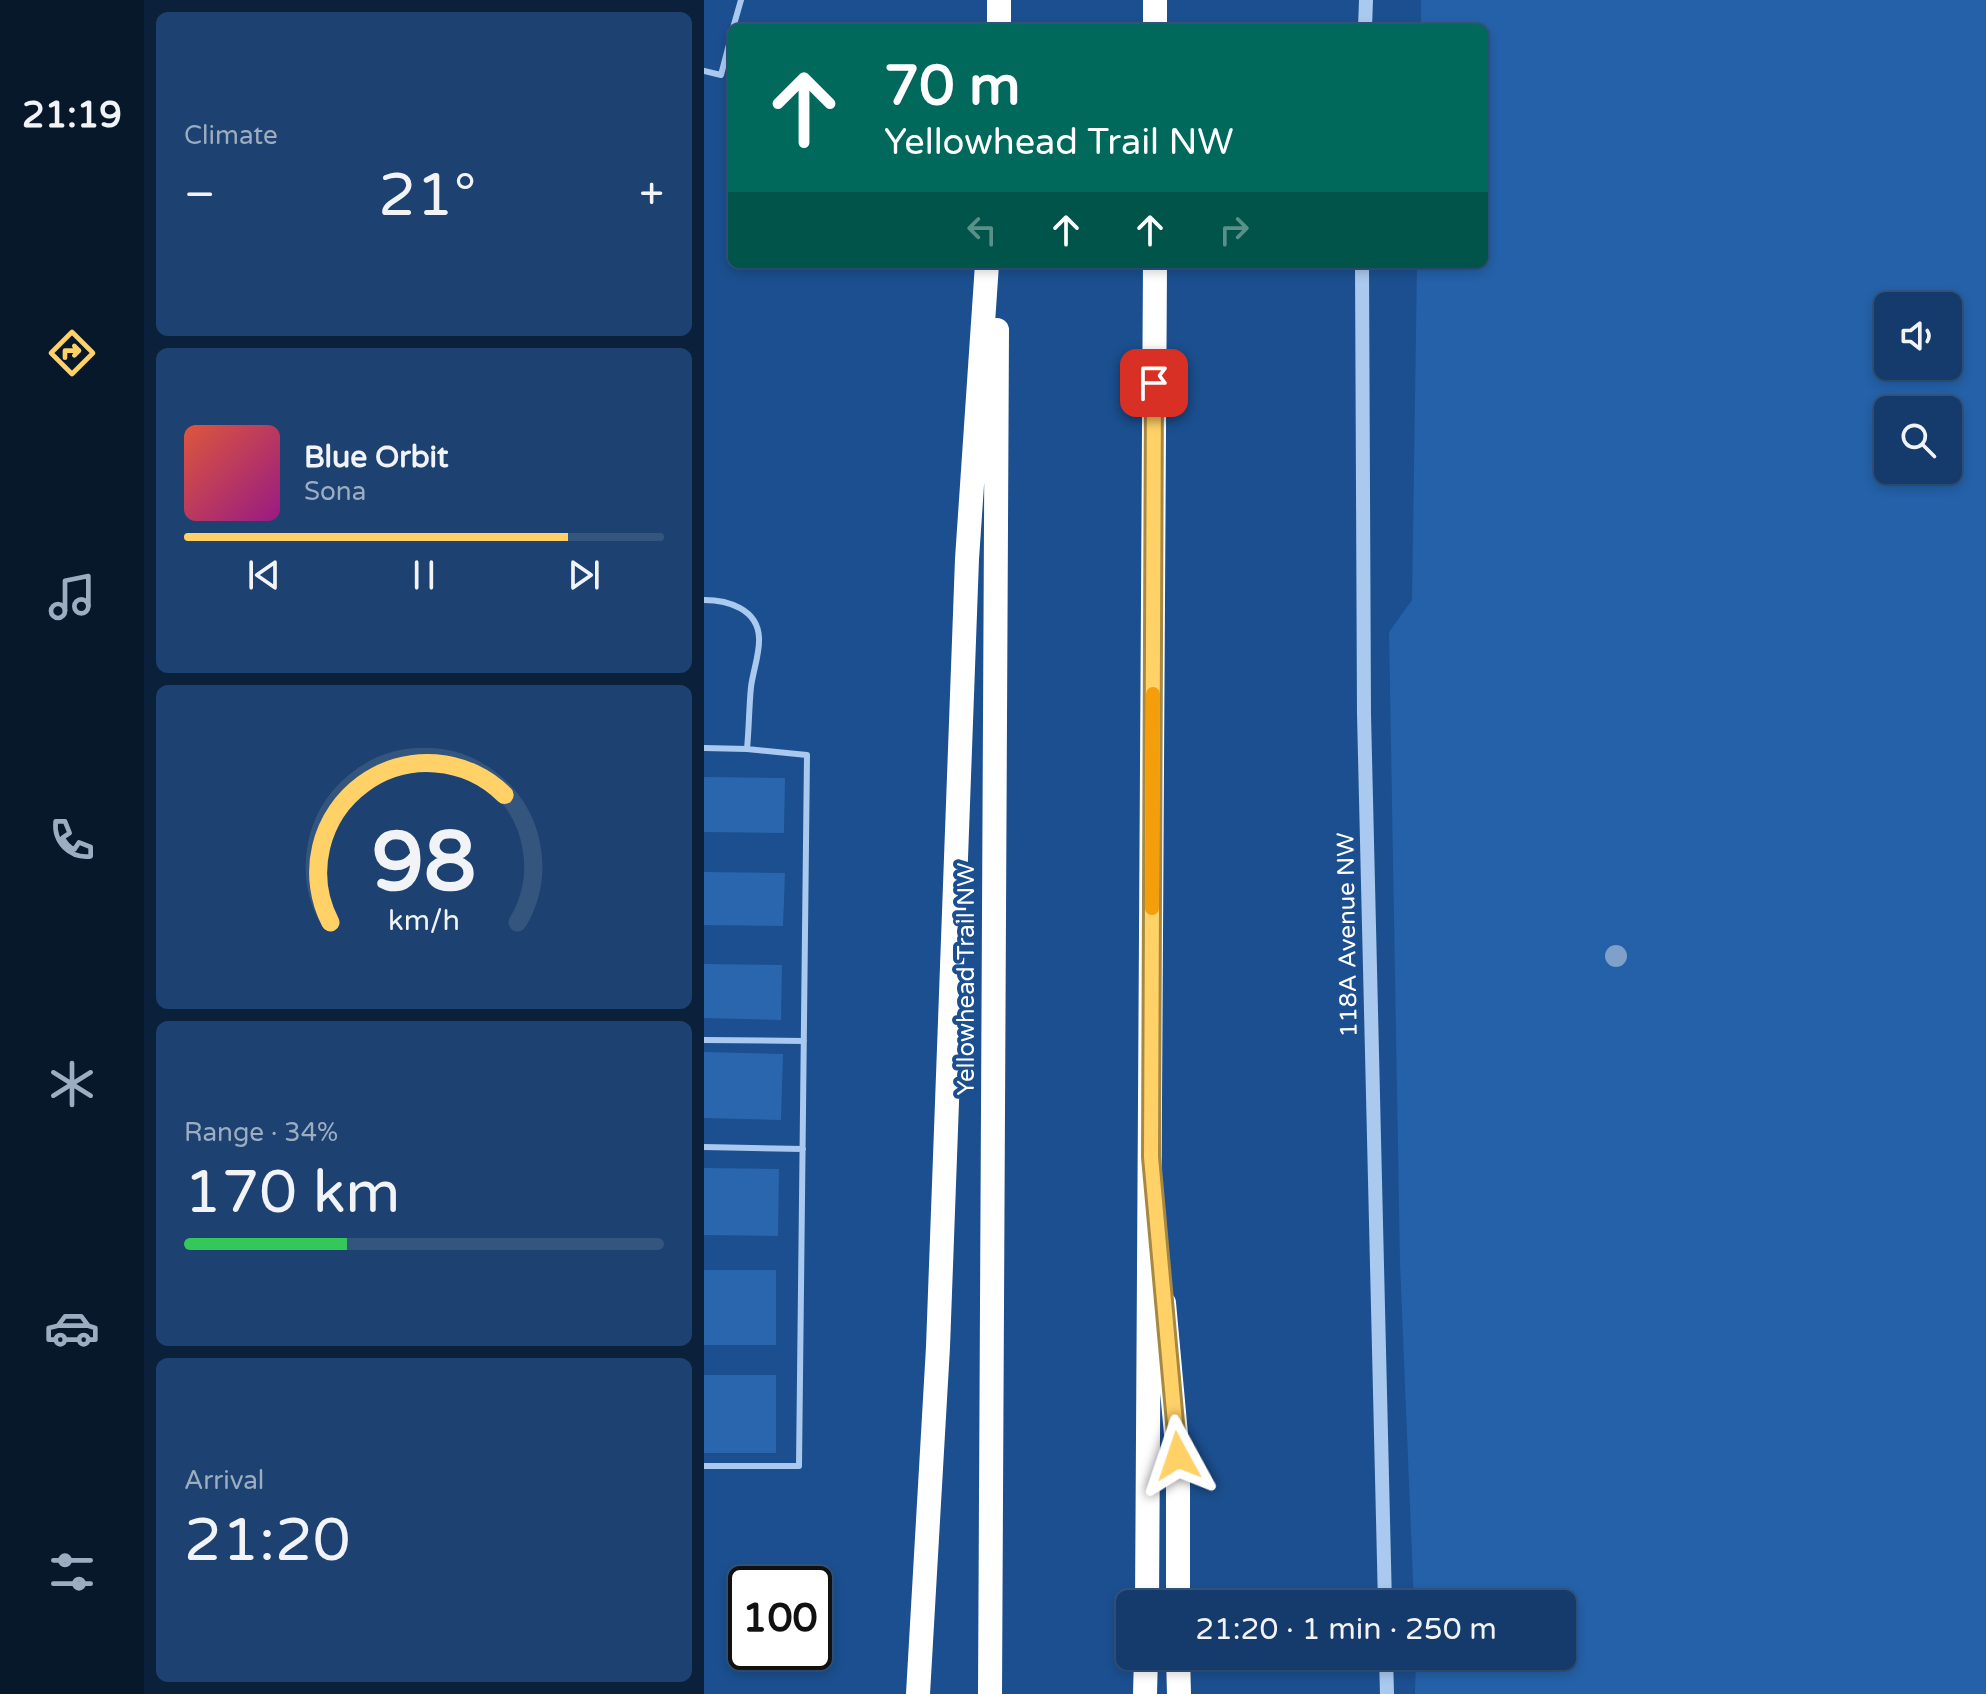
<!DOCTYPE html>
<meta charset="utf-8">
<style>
body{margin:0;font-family:"Varela Round",sans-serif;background:#1d4271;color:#f1f3f6;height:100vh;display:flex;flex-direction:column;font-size:30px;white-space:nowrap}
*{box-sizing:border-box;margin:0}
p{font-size:26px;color:#9dadc1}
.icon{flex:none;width:44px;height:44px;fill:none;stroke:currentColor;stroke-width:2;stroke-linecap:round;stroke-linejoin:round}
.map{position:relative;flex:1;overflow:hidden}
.panel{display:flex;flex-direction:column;gap:12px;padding:12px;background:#0b203b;width:560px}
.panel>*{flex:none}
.hud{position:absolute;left:24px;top:24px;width:760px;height:244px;border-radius:12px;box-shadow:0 4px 12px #0003,0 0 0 2px #33557e;background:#00695c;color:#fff;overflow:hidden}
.controls{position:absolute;left:1170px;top:292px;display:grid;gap:16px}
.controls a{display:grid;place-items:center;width:88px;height:88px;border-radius:12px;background:#143b6b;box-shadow:0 4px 12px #0003,0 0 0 2px #33557e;font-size:40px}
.speed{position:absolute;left:24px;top:1566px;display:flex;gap:16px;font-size:40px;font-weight:700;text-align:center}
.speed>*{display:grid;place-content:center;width:104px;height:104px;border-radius:50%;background:#143b6b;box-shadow:0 4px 12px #0003,0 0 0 2px #33557e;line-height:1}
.speed .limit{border:4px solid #111;border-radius:12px;background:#fff;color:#111}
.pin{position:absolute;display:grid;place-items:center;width:68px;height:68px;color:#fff;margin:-34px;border-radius:16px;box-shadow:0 4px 12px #0006}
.me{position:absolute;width:88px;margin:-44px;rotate:355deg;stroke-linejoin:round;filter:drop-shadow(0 0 6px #0008)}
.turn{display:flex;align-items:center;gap:28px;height:168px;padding:0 24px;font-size:36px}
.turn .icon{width:104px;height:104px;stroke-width:2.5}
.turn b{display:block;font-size:56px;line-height:68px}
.lanes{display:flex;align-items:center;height:76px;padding:0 24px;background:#0003;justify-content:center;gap:40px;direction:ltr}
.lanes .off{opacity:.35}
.big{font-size:60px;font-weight:600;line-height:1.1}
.panel .tile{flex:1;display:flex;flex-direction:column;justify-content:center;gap:12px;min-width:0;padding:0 28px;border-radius:12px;background:#1d4271}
.panel .dial{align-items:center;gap:0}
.dial svg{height:208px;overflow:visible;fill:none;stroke:#33557e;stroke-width:7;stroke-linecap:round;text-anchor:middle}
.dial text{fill:#f1f3f6;stroke:none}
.song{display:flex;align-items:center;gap:24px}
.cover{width:96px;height:96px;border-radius:12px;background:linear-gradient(135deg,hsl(10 70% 55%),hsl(310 70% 35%))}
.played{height:8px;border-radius:4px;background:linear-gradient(90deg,#ffd166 80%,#33557e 80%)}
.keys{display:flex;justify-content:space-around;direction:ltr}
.heat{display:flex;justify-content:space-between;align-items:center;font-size:44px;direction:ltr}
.charge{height:12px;border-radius:6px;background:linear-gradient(90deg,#34c759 34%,#33557e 0)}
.trip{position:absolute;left:412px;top:1590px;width:460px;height:80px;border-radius:12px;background:#143b6b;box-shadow:0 4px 12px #0003,0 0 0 2px #33557e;font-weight:600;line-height:80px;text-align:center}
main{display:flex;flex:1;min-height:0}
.tabs{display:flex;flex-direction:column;width:144px;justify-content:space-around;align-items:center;background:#08182b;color:#9dadc1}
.tabs .icon{width:56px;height:56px}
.tabs .current{color:#ffd166}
.tabs b{font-size:36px;color:#f1f3f6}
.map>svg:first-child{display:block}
</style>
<main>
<nav class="tabs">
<b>21:19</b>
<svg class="icon current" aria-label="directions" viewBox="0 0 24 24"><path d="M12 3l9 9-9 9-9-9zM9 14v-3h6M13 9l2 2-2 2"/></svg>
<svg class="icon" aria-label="music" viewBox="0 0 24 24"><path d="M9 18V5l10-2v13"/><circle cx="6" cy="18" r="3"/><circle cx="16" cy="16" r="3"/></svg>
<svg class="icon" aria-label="phone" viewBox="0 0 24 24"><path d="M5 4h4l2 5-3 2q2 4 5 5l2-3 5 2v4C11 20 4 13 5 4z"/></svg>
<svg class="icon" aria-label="climate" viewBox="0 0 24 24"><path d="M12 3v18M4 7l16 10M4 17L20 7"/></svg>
<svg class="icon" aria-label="car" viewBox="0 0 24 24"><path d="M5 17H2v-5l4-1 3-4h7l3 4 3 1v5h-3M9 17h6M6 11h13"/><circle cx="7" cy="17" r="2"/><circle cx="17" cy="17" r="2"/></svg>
<svg class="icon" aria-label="filters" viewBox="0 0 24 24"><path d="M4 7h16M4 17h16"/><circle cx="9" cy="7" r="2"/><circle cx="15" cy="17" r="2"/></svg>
</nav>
<section class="panel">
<div class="tile"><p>Climate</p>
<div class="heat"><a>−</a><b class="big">21°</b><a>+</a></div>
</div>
<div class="tile">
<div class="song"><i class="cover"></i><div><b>Blue Orbit</b><p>Sona</p></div></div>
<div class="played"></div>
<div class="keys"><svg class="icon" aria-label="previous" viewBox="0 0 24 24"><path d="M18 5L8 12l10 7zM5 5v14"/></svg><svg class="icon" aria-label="pause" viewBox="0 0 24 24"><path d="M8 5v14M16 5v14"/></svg><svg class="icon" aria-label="next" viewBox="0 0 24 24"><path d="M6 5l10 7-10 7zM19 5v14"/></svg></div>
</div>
<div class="tile dial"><svg viewBox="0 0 100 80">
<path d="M14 69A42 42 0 1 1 86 69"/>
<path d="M14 69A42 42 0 0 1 81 20" stroke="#ffd166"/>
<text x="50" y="56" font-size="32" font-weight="700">98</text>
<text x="50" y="72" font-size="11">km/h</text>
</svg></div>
<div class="tile"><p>Range · 34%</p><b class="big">170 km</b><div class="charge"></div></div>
<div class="tile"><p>Arrival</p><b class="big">21:20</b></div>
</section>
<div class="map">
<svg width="1282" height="1694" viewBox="0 0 1282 1694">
<rect width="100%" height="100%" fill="#1b4f8f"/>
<path fill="#2461a8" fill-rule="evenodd" d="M717 0H1282V1694H711L712 1656H858V1604H710L696 1264 685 632 708 600 713 264H780V28H717ZM1184 306H1244V366H1184ZM1184 410H1244V470H1184Z"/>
<path fill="#2a66ad" d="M0 777 81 778 80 833 0 832Z
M0 872 81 873 79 926 0 925Z
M0 964 78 965 77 1020 0 1018Z
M0 1052 79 1054 77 1120 0 1118Z
M0 1168 75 1169 74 1236 0 1235Z
M0 1270H72V1345H0Z
M0 1375H72V1453H0Z"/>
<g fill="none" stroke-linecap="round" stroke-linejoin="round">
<path stroke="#a9c9ee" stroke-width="6" d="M29 28 37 0
M0 71 17 75 28 33
M0 600C24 600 54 609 55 638 56 653 49 671 47 687 45 707 45 728 43 749
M0 748 43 749 103 755 95 1466H0
M0 1040 100 1041
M0 1147 99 1149"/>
<path stroke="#a9c9ee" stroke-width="14" d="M661 28 662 0
M658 264 660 714 681 1604
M682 1656 683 1694"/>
<path stroke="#fff" stroke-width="24" d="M295 28V0
M451 28V0
M460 1303 474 1456V1604
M443 1604 451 264
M474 1656 475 1694
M214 1694 234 1347 263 559 283 264
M286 1694 293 330
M441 1694 442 1656"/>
</g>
<circle fill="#7ea0ca" cx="912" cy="956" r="11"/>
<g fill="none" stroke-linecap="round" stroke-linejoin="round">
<g stroke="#a68842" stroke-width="20">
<path id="route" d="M450 383 447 1157 474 1456"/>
</g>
<use href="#route" stroke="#ffd166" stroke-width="14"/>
<path stroke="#f59e0b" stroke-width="14" d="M448 908 449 694"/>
</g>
<g text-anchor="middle" stroke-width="8" stroke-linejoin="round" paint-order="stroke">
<g font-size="24" fill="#fff" stroke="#1b4f8f">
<text transform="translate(643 935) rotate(-91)" y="8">118A Avenue NW</text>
<text transform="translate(262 979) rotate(-90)" y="8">Yellowhead Trail NW</text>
</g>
</g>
</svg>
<div class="controls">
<a><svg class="icon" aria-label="sound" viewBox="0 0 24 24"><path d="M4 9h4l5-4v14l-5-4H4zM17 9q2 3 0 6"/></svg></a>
<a><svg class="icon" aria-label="search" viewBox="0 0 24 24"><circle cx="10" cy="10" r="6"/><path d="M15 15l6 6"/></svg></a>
</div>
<div class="speed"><div class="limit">100</div></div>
<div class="pin" style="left:450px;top:383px;background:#d93025"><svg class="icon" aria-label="arrive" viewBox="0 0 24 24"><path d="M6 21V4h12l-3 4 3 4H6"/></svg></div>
<svg class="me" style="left:474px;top:1456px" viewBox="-20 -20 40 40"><path d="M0-17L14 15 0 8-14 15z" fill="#ffd166" stroke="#fff" stroke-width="4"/></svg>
<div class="trip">21:20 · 1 min · 250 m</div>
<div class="hud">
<div class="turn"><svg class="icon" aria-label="ahead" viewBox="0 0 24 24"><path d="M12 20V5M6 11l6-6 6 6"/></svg><div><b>70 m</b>Yellowhead Trail NW</div></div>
<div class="lanes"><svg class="icon off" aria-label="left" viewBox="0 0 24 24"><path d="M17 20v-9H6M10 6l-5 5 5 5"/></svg><svg class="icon" aria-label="ahead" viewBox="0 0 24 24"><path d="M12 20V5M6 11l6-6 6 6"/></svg><svg class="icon" aria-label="ahead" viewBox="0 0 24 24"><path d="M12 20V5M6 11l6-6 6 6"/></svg><svg class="icon off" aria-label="right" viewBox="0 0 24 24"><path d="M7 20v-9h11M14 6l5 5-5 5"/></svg></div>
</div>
</div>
</main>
